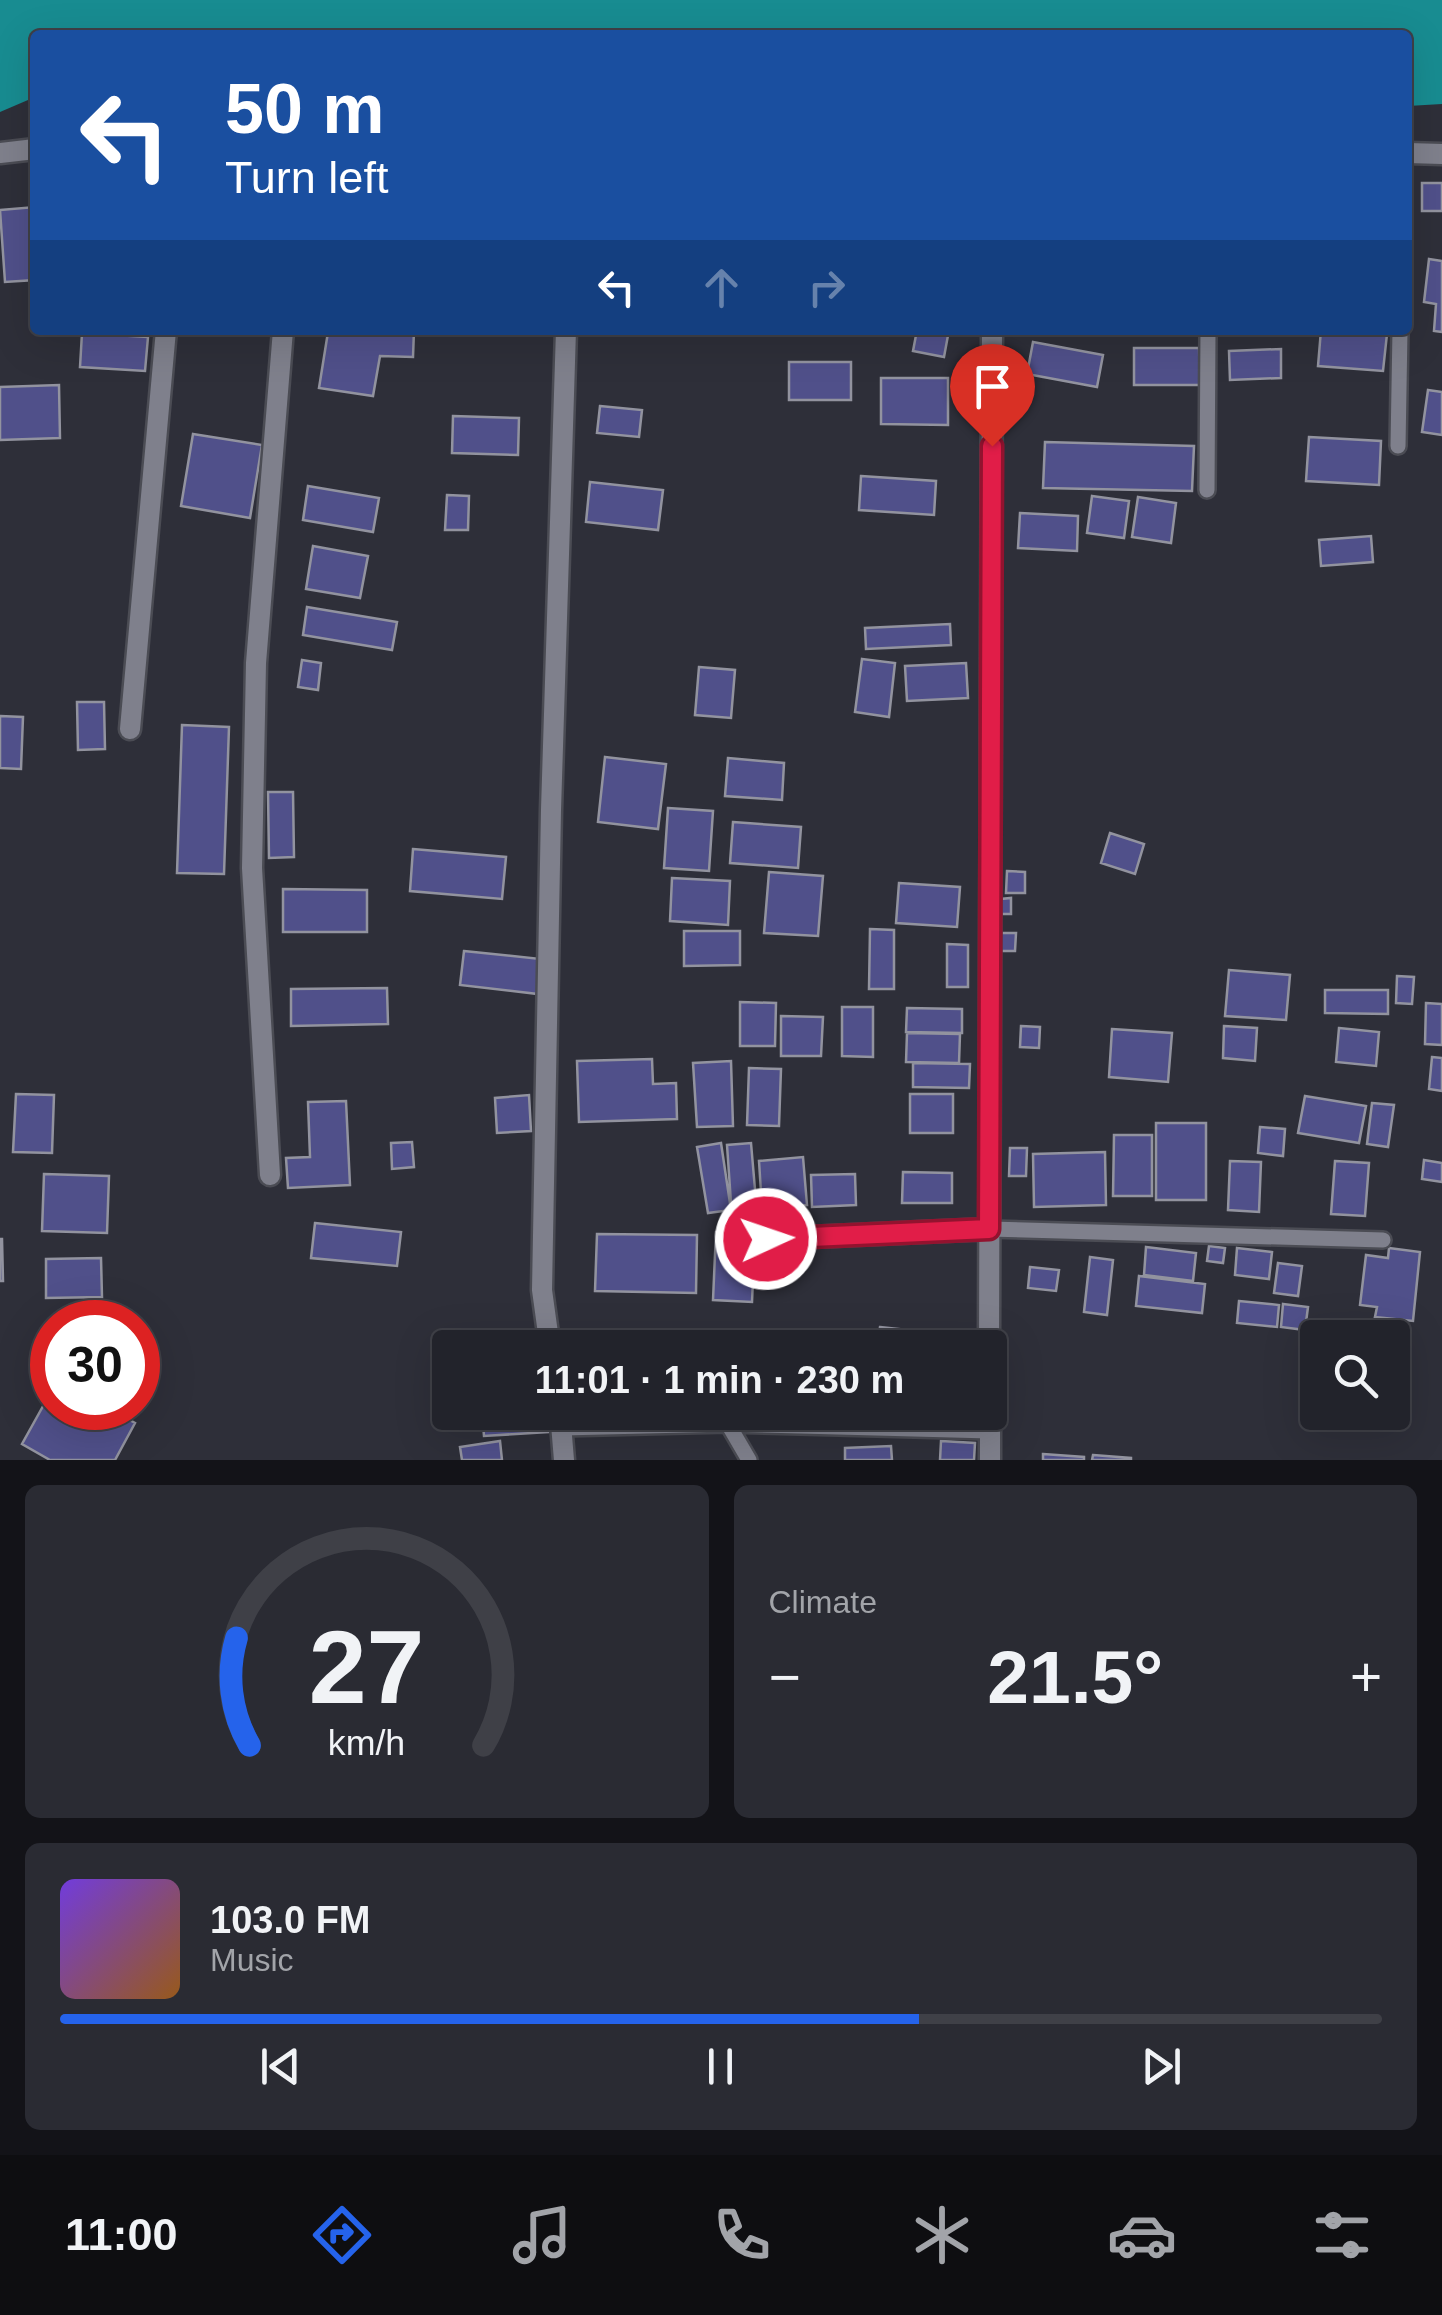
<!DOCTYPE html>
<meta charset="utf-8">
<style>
body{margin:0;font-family:Helvetica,sans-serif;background:#2a2b33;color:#f1f3f6;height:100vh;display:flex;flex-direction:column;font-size:38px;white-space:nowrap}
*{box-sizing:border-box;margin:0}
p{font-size:32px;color:#a2a4a9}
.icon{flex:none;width:55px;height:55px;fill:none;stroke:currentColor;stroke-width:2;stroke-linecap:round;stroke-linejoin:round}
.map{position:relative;height:1460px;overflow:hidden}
.side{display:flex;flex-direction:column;gap:25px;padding:25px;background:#131318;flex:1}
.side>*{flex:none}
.top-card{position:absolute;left:30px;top:30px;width:1382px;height:305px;border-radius:10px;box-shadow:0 10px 40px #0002,0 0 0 2px #3f4047;background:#1a4fa0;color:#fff;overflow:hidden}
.buttons{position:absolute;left:1300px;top:1320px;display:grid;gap:20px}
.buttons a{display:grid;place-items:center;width:110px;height:110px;border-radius:10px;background:#22232b;box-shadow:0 10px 40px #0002,0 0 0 2px #3f4047;font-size:50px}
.speed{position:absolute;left:30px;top:1300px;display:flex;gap:20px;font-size:50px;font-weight:700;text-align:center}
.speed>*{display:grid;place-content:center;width:130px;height:130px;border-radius:50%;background:#22232b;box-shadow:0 10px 40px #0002,0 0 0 2px #3f4047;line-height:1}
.speed .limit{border:15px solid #d22;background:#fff;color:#111}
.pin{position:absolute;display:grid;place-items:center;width:85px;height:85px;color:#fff;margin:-102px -42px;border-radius:50% 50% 50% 0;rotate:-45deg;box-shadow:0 0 10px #0007}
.pin .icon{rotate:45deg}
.me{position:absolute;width:110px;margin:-55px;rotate:87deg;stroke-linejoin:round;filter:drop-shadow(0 0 8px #0008)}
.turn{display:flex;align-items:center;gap:35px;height:210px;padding:0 30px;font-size:45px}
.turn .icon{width:130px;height:130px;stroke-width:2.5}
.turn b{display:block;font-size:70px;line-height:85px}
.lanes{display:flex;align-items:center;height:95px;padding:0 30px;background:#0003;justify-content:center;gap:50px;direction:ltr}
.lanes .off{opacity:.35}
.big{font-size:75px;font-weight:600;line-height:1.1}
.side .card{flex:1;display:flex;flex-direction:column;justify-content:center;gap:15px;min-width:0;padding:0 35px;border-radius:15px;background:#2a2b33}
.side .dial{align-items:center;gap:0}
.dial svg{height:260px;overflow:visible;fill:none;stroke:#3f4047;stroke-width:7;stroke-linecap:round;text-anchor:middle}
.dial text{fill:#f1f3f6;stroke:none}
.song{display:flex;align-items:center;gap:30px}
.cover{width:120px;height:120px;border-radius:15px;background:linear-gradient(135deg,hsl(260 70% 55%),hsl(30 70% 35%))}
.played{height:10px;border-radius:5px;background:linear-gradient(90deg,#2563eb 65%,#3f4047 65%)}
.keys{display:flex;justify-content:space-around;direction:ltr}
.heat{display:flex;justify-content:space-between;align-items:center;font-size:55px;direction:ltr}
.side .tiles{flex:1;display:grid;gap:25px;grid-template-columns:1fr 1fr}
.card:last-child{grid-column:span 2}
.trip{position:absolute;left:432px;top:1330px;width:575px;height:100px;border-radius:10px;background:#22232b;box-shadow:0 10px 40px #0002,0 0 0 2px #3f4047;font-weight:600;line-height:100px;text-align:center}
.tabs{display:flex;height:160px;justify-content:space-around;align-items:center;background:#0e0e11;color:#a2a4a9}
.tabs .icon{width:70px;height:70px}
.tabs .current{color:#2563eb}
.tabs b{font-size:45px;color:#f1f3f6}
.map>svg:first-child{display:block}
</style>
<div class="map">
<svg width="1442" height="1460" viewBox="0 0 1442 1460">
<rect width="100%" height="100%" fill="#2e2f39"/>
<path fill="#188c91" d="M0 0H1442V104L1408 106V35H35V97L0 112Z"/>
<path fill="#50508a" stroke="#92939f" stroke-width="2.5" d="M1422 183H1442V211H1422Z
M35 207V280L5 282 0 210Z
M1429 259 1442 261V332L1434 331 1436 304 1424 302Z
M339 330H414L413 357 380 356 373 396 319 388 328 332 339 334Z
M917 330H949L944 357 913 351Z
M1321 330 1387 334 1383 371 1318 366Z
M82 333 148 337 145 371 80 367Z
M1033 342 1103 355 1097 387 1027 374Z
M1134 348H1199L1200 385H1134Z
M1281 349V378L1230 380 1229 351Z
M789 362H851V400H789Z
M881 378H948V425L881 424Z
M59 385 60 438 0 440V387Z
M1428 390 1442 392V435L1422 432Z
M600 406 642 410 639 437 597 433Z
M453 416 519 418 518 455 452 453Z
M193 434 262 445 250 518 181 506Z
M1309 437 1381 441 1379 485 1306 481Z
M1045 442 1194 446 1192 491 1043 488Z
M861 476 936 481 934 515 859 510Z
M590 482 663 490 658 530 586 522Z
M308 486 379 498 373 532 303 520Z
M447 495 469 496 468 530H445Z
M1092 496 1129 501 1124 538 1087 533Z
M1138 497 1176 503 1171 543 1132 537Z
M1020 513 1078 516 1077 551 1018 548Z
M1371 536 1373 562 1321 566 1319 540Z
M313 546 368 556 360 598 306 589Z
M307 607 397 622 392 650 303 635Z
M950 624 951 645 866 649 865 628Z
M862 659 895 663 889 717 855 712Z
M302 660 321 663 318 690 298 687Z
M966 663 968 698 907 701 905 666Z
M699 667 735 670 731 718 695 715Z
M77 702H104L105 749 78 750Z
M0 716 23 717 21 769 0 768Z
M182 725 229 727 224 874 177 873Z
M605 757 666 764 658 829 598 822Z
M728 758 784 763 782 800 725 796Z
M268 792H293L294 857 269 858Z
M668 808 713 811 709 871 664 868Z
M733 822 801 827 798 868 730 863Z
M1110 833 1144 844 1135 874 1101 863Z
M413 849 506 857 502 899 410 891Z
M1007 871 1025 872V893H1006Z
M769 872 823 876 818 936 764 933Z
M672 878 730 881 728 925 670 921Z
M899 883 960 887 957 927 896 923Z
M283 889 367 890V932H283Z
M1011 898V914H1001V899Z
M870 929 894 930V989H869Z
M684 931H740V965L684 966Z
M1000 933H1016L1015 951H1000Z
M947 944 968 945V987H947Z
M464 951 541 959 538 994 460 985Z
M1229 970 1290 975 1286 1020 1225 1016Z
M1397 976 1414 977 1412 1004 1396 1003Z
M387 988 388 1024 291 1026V989Z
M1325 990H1388V1014L1325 1013Z
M740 1002 776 1003 775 1046H740Z
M1426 1003 1442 1004V1045L1425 1044Z
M842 1007H873V1057L842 1056Z
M907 1008 962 1009V1033L906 1032Z
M781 1016 823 1017 821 1056H781Z
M1021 1026 1040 1027 1039 1048 1020 1047Z
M1224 1026 1257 1028 1255 1061 1223 1058Z
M1339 1028 1379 1032 1376 1066 1336 1062Z
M1112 1029 1172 1033 1168 1082 1109 1077Z
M907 1033 960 1034 959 1063 906 1062Z
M1432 1057 1442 1058V1091L1429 1089Z
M652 1059 653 1084 676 1083 677 1119 579 1122 577 1061Z
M731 1061 733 1126 697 1127 693 1063Z
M913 1063 970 1064 969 1088 913 1087Z
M749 1068 781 1069 779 1126 747 1125Z
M16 1094 54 1095 52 1153 13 1152Z
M910 1094H953V1133H910Z
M529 1095 531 1131 497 1133 495 1098Z
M1305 1096 1366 1106 1359 1143 1298 1133Z
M346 1101 350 1185 288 1188 286 1158 310 1157 308 1102Z
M1372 1103 1394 1105 1388 1147 1367 1144Z
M1156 1123H1206V1200H1156Z
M1260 1127 1285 1129 1283 1156 1258 1153Z
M1114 1135H1152V1196H1113Z
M412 1142 414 1167 392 1169 391 1143Z
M721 1143 731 1210 708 1213 697 1147Z
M751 1143 756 1201 731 1203 727 1145Z
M1010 1148H1027L1026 1176H1009Z
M1105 1152 1106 1205 1034 1207 1033 1154Z
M803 1157 807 1205 762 1208 759 1161Z
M1424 1160 1442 1163V1182L1422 1179Z
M1230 1161 1261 1162 1259 1212 1228 1210Z
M1335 1161 1369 1163 1365 1216 1331 1214Z
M903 1172 952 1173V1203H902Z
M44 1174 109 1176 107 1233 42 1231Z
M855 1174 856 1205 812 1207 811 1175Z
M315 1223 401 1232 397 1266 311 1258Z
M716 1232 755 1234 752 1302 713 1300Z
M597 1234 697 1235 696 1293 595 1291Z
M0 1239H2L3 1281H0Z
M1209 1246 1225 1248 1223 1263 1207 1261Z
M1146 1247 1196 1253 1193 1281 1144 1275Z
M1237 1248 1272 1252 1269 1279 1235 1275Z
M1389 1248 1420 1252 1413 1321 1375 1317 1377 1307 1360 1305 1366 1255 1388 1258Z
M1090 1257 1113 1260 1107 1315 1084 1312Z
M101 1258 102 1297 46 1298V1259Z
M1278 1263 1302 1266 1298 1296 1274 1293Z
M1030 1267 1059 1270 1056 1291 1028 1288Z
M1139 1276 1205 1284 1202 1313 1136 1306Z
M1239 1301 1279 1305 1277 1327 1237 1323Z
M1283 1304 1308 1307 1305 1330 1281 1327Z
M880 1327 964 1336 963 1348H877Z
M1395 1376 1408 1378 1406 1402 1392 1401Z
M52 1390V1408H108L135 1423 115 1460H50L22 1444Z
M482 1412H547L548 1432 484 1436Z
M870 1412H955L954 1428 869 1418Z
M500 1441 502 1460H462L460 1447Z
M941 1441 975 1443 974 1460H940Z
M891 1446 892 1460H845V1448Z
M1043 1454 1084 1457V1460H1043Z
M1093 1455 1131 1458V1460H1092Z"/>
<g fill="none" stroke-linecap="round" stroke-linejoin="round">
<g stroke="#4b4c54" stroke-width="20">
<path id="service" d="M1398 446 1400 330
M1207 490 1208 330
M989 1229 1383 1240
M728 1424 990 1431
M562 1428 728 1424 749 1460"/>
</g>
<g stroke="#4b4c54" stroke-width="25">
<path id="minor" d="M130 729 166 330
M270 1175 252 868 256 663 283 330
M766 1239 989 1229
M550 1348 542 1290 551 810 566 330
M989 1348 992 330
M560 1412 564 1460
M990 1412V1460"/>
</g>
<g stroke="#4b4c54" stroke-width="25">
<path id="tertiary" d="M0 153 35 149
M1408 153 1442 154"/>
</g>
<use href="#service" stroke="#7f808c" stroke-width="15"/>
<use href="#minor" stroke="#7f808c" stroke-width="20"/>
<use href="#tertiary" stroke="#7f808c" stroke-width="20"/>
</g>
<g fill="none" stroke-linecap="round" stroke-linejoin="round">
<g stroke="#92132f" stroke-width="25">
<path id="route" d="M766 1239 989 1229 992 446"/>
</g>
<use href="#route" stroke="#e11d48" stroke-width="18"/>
</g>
</svg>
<div class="buttons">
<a><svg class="icon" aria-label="search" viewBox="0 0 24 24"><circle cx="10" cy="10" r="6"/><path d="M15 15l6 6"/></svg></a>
</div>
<div class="speed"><div class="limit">30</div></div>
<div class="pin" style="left:992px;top:446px;background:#d93025"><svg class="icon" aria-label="arrive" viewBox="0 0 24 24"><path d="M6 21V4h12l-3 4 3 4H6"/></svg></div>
<svg class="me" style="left:766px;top:1239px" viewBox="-20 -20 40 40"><circle r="17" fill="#e11d48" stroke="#fff" stroke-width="3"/><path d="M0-11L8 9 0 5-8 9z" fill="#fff"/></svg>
<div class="trip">11:01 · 1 min · 230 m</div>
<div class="top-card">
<div class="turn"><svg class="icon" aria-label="left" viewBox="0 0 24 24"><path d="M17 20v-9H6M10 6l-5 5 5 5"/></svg><div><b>50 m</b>Turn left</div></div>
<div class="lanes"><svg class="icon" aria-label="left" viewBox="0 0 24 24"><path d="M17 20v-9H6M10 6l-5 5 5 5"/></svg><svg class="icon off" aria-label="ahead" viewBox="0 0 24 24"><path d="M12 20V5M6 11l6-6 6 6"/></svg><svg class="icon off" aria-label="right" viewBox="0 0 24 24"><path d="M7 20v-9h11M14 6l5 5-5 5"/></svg></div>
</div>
</div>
<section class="side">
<div class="tiles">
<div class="card dial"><svg viewBox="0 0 100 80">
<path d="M14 69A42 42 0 1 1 86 69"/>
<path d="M14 69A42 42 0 0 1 10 36" stroke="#2563eb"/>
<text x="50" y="56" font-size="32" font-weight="700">27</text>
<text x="50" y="72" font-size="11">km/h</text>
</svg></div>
<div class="card"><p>Climate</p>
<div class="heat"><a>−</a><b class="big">21.5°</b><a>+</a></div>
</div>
<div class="card">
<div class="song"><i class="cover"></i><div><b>103.0 FM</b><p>Music</p></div></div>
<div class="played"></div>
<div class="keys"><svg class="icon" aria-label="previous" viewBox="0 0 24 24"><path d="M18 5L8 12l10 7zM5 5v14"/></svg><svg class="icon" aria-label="pause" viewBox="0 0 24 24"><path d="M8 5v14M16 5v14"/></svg><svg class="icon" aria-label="next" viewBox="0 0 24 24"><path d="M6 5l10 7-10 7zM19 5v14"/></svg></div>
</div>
</div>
</section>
<nav class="tabs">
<b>11:00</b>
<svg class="icon current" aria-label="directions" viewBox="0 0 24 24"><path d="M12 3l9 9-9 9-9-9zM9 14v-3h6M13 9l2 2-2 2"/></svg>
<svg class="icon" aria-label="music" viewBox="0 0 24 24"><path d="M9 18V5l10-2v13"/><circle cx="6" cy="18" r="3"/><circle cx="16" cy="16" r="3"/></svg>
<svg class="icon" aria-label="phone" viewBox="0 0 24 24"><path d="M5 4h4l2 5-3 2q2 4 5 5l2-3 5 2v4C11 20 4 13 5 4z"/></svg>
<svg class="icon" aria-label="climate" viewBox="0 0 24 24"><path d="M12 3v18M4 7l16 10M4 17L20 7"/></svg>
<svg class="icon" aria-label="car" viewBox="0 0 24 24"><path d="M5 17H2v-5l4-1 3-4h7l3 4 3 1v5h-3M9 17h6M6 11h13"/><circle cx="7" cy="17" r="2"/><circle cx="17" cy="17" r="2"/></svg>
<svg class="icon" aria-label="filters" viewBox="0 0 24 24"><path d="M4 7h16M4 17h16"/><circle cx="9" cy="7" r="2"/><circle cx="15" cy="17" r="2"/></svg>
</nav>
